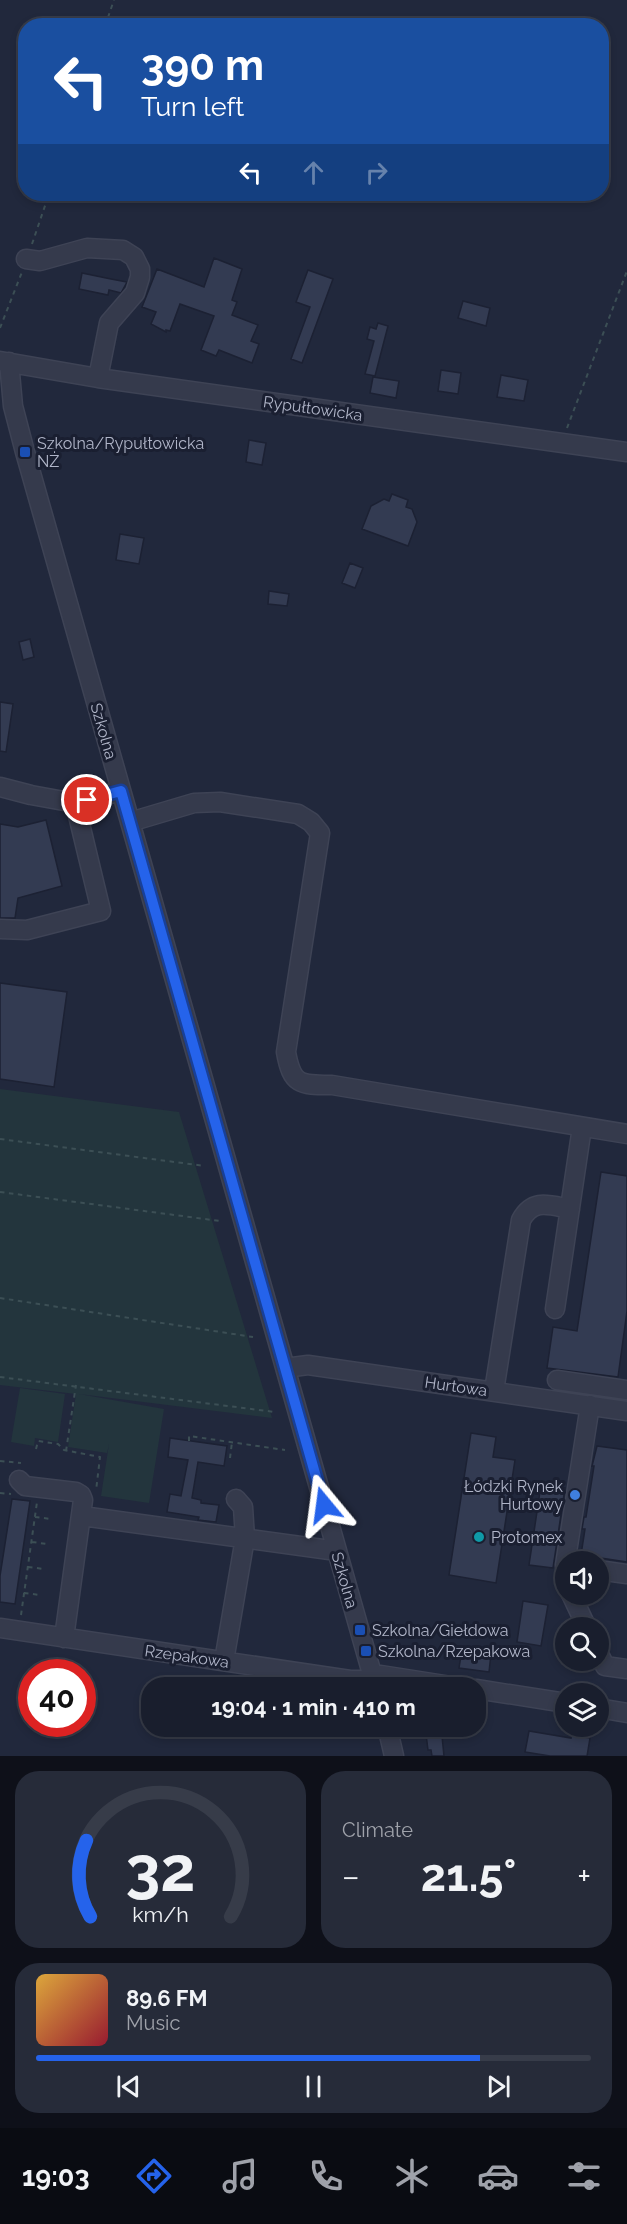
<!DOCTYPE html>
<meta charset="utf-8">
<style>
body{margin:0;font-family:Raleway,sans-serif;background:#262b39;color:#f1f3f6;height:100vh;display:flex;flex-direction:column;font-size:22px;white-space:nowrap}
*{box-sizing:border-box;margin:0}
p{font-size:20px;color:#9fa2aa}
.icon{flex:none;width:33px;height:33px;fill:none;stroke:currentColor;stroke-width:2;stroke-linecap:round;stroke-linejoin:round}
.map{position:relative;height:1756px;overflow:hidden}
.panel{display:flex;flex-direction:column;gap:15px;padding:15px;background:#0e1019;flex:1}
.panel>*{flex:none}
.hud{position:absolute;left:18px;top:18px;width:591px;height:183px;border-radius:24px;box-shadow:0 3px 9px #0003,0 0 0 2px #373c49;background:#1a4fa0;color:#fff;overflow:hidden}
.fabs{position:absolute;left:555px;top:1551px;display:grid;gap:12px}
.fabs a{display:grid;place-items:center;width:54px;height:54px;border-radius:50%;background:#191e2d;box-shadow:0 3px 9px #0003,0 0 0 2px #373c49;font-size:30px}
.speed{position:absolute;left:18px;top:1659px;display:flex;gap:12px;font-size:30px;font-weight:700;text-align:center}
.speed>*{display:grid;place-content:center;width:78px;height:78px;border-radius:50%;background:#191e2d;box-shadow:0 3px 9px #0003,0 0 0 2px #373c49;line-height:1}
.speed .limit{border:9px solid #d22;background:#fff;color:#111}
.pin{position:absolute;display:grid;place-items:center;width:51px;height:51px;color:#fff;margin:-26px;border:3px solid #fff;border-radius:50%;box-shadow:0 2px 6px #0007}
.me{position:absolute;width:66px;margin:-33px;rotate:344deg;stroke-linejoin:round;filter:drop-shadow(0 0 4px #0008)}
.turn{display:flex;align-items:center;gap:21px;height:126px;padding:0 24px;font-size:27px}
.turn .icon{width:78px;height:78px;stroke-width:2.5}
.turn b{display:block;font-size:42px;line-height:51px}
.lanes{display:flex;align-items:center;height:57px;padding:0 24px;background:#0003;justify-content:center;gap:30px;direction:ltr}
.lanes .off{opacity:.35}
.big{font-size:45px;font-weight:700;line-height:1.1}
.panel .widget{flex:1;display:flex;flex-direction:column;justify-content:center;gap:9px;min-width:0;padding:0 21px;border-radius:24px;background:#262b39}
.panel .dial{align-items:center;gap:0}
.dial svg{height:156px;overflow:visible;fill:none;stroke:#373c49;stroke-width:7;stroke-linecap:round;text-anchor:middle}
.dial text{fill:#f1f3f6;stroke:none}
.song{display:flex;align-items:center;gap:18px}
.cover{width:72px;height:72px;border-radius:9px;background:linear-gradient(135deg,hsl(40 70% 55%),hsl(350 70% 35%))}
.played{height:6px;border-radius:3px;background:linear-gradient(90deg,#2563eb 80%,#373c49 80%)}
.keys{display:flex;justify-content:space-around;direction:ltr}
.heat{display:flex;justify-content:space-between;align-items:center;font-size:33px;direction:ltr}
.panel .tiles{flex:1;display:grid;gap:15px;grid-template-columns:1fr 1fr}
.widget:last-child{grid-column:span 2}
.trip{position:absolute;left:141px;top:1677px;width:345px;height:60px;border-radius:24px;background:#191e2d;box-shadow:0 3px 9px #0003,0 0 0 2px #373c49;font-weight:700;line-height:60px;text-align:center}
.dock{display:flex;height:96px;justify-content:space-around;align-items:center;background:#0a0c12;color:#9fa2aa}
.dock .icon{width:42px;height:42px}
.dock .selected{color:#2563eb}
.dock b{font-size:27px;color:#f1f3f6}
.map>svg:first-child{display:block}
</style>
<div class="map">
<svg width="627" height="1756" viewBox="0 0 627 1756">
<rect width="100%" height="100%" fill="#21283c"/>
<path fill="#23353d" d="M0 1089 179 1112 272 1418 79 1394 164 1409 149 1503 101 1496 109 1444 107 1453 68 1447 76 1394 0 1385Z
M20 1388 65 1394 58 1442 35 1438 34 1446 11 1442Z"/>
<path fill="#333b52" stroke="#1c2133" stroke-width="1.5" d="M214 258 242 269 232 300 237 302 232 315 258 325 251 341 259 344 252 363 219 350 216 356 201 350 214 316 180 304 170 331 166 330V332L151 324 156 312 142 307 157 269 204 287Z
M308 270 333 279 302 363 291 359 310 307 296 302Z
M82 273 111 279 127 282 121 293 109 290 108 295 79 289Z
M463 301 490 308 486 326 458 318Z
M378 323 388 326 375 376 365 374 374 341 367 339 370 327 376 329Z
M441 370 461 373 458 394 438 391Z
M501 375 528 380 524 401 497 397Z
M373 377 399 381 396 398 370 393Z
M249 440 266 443 262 465 246 462Z
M392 494 408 500 406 507 412 509 417 522 408 546 362 529 371 506 384 499 389 501Z
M120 534 144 538 139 564 116 560Z
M350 563 363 568 355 588 342 583Z
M269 591 289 594 287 606 268 604Z
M30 639 34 657 23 660 19 642Z
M0 702 13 704 6 752 0 751Z
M46 820 62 886 18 898 15 918H0V824L18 827Z
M0 983 67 992 54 1087 0 1079Z
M601 1172 627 1176V1311L618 1377 547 1368 553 1327 577 1331Z
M471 1433 496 1437 493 1457 515 1460 496 1583 449 1575Z
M170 1438 227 1446 224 1466 198 1462 192 1498 201 1500V1503L219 1505 216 1522 198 1520 199 1517 167 1512 170 1494 181 1496 188 1460 168 1457Z
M597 1446 627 1450V1562L581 1555 585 1529H582L584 1517H586L594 1466H592Z
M541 1485 565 1488 553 1568 529 1565Z
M12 1499 30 1501 15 1604 0 1602V1576Z
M523 1601 548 1605 541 1646 517 1642Z
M462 1650 491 1654 489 1672 459 1668Z
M425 1726H441L444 1756H432L431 1750H428Z
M529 1731 571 1738V1735L590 1738 587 1756H550L525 1752Z"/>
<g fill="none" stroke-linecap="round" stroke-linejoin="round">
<g stroke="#3e4355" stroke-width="21">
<path id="minor" d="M26 259 40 261 87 248 123 250 134 257 140 269V277L135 293 109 323 98 378
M0 361 98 378 627 452
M9 362 13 406 25 452 376 1688
M0 787 31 795 75 803 121 791
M130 822 194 803 220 802 298 814 311 822 320 833 286 1052C292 1086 301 1085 332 1085L627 1134
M0 929 27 930 101 911 75 803
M555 1309 582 1127
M285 1368 308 1365 627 1411
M557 1380 627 1390
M494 1391 521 1220C533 1198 549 1205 570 1209
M19 1480 25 1486 76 1492 81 1495 83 1500 64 1638
M82 1516 337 1551
M598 1570 627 1574
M566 1576 565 1565 590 1405
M571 1594 587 1628
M0 1628 350 1680H365L381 1675 464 1688
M598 1652 605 1666 627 1669
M224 1661 245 1538 243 1507 236 1499
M476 1689 566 1703
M598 1708 627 1713
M387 1726 394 1756"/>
</g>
<path stroke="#3c4f55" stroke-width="2" stroke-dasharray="4.5 4.5" stroke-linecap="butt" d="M105 26 114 0
M32 244 49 194
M0 328 22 272
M567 428 627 271
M0 1139 205 1166
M0 1192 220 1221
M0 1298 253 1337
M0 1377 275 1412
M189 1441V1436L285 1450
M36 1449 38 1441 58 1444 64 1450 100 1457 96 1491
M66 1451 76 1385
M230 1458 232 1442
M0 1461 21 1463
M0 1493 11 1494
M35 1517 51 1519
M32 1542 47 1544
M28 1567 44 1569
M24 1593 40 1595
M21 1615 37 1502"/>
<use href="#minor" stroke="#353a4c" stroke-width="18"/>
</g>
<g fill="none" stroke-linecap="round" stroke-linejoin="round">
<g stroke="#184099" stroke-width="15">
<path id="route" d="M87 800 121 791 324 1505"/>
</g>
<use href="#route" stroke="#2563eb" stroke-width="10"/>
</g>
<g fill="#1a4fb4" stroke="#1a1f31" stroke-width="2">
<rect x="19" y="446" width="12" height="12" rx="3"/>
<rect x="354" y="1624" width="12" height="12" rx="3"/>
<rect x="360" y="1645" width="12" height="12" rx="3"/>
</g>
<circle fill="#3f7fe0" stroke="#1a1f31" stroke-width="2" cx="575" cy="1495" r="6"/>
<circle fill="#0f9aa8" stroke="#1a1f31" stroke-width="2" cx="479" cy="1537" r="6"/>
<g text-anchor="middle" stroke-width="6" stroke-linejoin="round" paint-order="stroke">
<g font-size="16" fill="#b0b5c8" stroke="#1a1f31">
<text transform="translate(313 408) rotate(8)" y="6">Rypułtowicka</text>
<text transform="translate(104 731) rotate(74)" y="6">Szkolna</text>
<text transform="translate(456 1386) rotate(8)" y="6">Hurtowa</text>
<text transform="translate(345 1580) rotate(74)" y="6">Szkolna</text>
<text transform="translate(187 1656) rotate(8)" y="6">Rzepakowa</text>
</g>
<g font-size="16" fill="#b0b5c8" stroke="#1a1f31" text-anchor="start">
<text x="37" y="449">Szkolna/Rypułtowicka<tspan x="37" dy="18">NŻ</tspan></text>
<text x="563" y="1492" text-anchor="end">Łódzki Rynek<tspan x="563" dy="18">Hurtowy</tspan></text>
<text x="491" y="1543">Protomex</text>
<text x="372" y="1636">Szkolna/Giełdowa</text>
<text x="378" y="1657">Szkolna/Rzepakowa</text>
</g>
</g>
</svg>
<div class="fabs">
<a><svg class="icon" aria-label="sound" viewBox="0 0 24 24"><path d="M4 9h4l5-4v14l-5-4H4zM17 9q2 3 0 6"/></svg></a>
<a><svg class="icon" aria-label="search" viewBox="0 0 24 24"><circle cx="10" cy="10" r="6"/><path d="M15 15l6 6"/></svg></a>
<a><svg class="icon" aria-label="layers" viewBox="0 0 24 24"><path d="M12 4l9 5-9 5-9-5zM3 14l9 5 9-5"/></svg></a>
</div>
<div class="speed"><div class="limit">40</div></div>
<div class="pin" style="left:87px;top:800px;background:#d93025"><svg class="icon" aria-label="arrive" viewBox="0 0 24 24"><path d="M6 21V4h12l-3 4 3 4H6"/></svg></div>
<svg class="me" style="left:324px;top:1505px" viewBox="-20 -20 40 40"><path d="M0-17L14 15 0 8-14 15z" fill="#2563eb" stroke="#fff" stroke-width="4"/></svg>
<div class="trip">19:04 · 1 min · 410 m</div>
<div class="hud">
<div class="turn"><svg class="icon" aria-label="left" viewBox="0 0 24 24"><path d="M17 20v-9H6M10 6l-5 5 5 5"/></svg><div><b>390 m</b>Turn left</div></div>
<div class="lanes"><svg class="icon" aria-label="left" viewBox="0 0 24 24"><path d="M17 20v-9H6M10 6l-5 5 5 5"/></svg><svg class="icon off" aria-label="ahead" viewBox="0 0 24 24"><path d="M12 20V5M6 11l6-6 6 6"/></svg><svg class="icon off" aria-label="right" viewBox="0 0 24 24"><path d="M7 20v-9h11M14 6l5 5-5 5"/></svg></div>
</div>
</div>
<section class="panel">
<div class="tiles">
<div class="widget dial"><svg viewBox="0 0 100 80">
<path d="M14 69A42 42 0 1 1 86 69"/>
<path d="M14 69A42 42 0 0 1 12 30" stroke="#2563eb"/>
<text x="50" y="56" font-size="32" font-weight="700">32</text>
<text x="50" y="72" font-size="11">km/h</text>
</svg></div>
<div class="widget"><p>Climate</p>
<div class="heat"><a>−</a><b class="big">21.5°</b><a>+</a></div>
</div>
<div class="widget">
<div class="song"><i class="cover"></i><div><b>89.6 FM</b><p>Music</p></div></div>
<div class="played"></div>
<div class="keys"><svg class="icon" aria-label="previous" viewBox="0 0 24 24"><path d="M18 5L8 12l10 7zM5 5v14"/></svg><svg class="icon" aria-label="pause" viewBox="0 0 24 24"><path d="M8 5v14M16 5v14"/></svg><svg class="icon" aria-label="next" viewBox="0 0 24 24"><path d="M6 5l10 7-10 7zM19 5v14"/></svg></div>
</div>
</div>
</section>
<nav class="dock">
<b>19:03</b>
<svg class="icon selected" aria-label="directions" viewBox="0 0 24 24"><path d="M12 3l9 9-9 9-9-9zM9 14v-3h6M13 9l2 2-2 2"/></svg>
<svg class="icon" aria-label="music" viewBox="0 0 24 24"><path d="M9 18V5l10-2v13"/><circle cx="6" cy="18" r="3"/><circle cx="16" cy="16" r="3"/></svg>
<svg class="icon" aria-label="phone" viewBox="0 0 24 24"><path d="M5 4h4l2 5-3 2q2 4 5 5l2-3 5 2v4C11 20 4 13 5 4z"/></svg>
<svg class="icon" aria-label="climate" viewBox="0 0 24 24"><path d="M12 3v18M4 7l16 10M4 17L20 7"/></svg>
<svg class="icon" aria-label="car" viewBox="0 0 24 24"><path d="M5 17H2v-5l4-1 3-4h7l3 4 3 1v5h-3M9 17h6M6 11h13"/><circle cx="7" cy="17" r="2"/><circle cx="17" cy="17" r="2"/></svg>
<svg class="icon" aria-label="filters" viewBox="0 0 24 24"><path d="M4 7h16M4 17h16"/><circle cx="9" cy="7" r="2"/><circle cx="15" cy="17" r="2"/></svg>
</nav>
